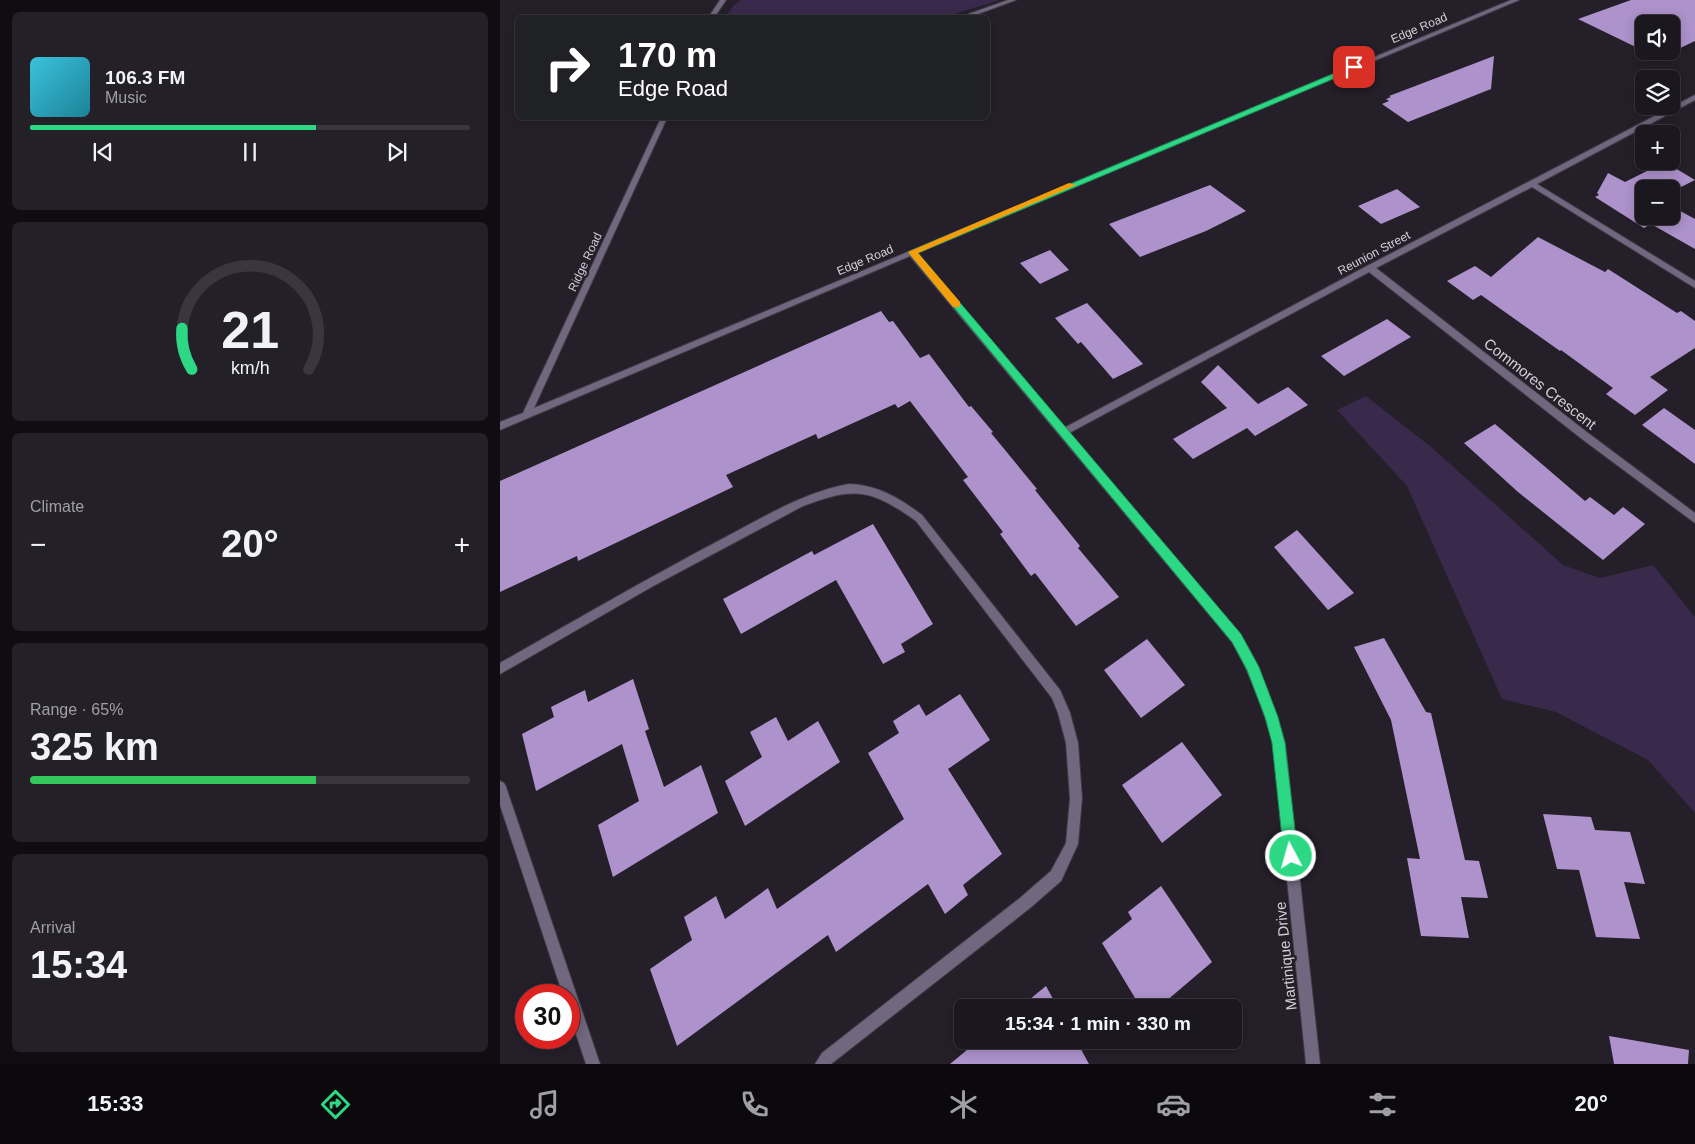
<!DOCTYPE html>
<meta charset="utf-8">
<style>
body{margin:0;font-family:Arial,sans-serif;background:#242028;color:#f1f3f6;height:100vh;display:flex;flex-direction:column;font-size:19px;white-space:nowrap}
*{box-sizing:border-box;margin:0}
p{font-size:16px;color:#a09fa4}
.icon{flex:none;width:28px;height:28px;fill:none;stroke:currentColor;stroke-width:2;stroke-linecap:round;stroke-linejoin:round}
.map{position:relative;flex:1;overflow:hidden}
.details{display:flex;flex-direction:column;gap:12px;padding:12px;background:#0f0d11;width:500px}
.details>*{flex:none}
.top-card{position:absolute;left:15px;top:15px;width:475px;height:105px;border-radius:8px;box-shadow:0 2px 12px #0003,0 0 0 1px #39363d;background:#202124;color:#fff;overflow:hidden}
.fabs{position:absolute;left:1135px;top:15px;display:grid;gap:10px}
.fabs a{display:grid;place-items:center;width:45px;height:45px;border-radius:8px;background:#1b171f;box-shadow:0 2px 12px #0003,0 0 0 1px #39363d;font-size:25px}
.speed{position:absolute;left:15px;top:984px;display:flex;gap:10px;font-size:25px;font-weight:700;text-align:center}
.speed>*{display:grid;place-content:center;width:65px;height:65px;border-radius:50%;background:#1b171f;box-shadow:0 2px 12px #0003,0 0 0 1px #39363d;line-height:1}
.speed .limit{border:8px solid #d22;background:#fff;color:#111}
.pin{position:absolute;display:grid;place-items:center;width:42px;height:42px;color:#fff;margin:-21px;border-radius:10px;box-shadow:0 2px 8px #0006}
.me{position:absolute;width:55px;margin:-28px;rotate:354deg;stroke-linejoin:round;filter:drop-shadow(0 0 4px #0008)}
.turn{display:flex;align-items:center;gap:18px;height:105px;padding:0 20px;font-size:22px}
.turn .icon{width:65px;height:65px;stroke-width:2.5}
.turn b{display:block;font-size:35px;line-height:42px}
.big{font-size:38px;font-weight:700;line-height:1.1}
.details .tile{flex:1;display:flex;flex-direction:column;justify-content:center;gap:8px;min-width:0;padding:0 18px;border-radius:8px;background:#242028}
.details .dial{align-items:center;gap:0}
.dial svg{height:130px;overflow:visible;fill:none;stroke:#39363d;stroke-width:7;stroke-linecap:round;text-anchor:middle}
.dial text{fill:#f1f3f6;stroke:none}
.song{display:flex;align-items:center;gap:15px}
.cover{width:60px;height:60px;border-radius:8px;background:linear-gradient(135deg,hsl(190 70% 55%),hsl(190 70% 35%))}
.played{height:5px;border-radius:2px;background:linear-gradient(90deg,#2cd884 65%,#39363d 65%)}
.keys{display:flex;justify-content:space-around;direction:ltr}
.heat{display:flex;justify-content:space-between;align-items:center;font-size:28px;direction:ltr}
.charge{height:8px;border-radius:4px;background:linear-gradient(90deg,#34c759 65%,#39363d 0)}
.trip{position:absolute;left:454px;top:999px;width:288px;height:50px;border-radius:8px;background:#1b171f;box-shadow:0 2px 12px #0003,0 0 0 1px #39363d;font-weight:700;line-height:50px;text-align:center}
.tab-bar{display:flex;height:80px;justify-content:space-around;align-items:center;background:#0b090c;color:#a09fa4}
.tab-bar .icon{width:35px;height:35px}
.tab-bar .selected{color:#2cd884}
.tab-bar b{font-size:22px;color:#f1f3f6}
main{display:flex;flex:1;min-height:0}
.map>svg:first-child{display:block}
</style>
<main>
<section class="details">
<div class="tile">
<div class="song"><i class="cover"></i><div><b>106.3 FM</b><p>Music</p></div></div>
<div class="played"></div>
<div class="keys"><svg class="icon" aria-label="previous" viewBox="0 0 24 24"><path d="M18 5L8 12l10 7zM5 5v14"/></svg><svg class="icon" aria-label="pause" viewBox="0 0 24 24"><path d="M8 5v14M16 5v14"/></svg><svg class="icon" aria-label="next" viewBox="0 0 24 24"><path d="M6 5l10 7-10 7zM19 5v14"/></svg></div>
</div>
<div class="tile dial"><svg viewBox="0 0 100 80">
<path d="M14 69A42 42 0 1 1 86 69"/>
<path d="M14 69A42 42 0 0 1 8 44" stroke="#2cd884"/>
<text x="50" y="56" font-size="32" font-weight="700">21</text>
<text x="50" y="72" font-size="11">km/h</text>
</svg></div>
<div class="tile"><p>Climate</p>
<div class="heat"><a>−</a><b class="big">20°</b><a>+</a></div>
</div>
<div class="tile"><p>Range · 65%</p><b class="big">325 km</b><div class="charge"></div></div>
<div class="tile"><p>Arrival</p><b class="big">15:34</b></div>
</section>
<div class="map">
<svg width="1195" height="1064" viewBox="0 0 1195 1064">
<rect width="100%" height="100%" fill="#241f29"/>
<path fill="#39294b" d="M241 0H500L445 17H225L234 5Z
M866 396 930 446 1063 565 1100 578 1153 565 1195 617V813L1148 760 1056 712 1002 699 907 486 837 410Z"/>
<path fill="#ad92cb" d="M1131 0H1195V41L1159 58 1144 51H1171V24H1144V51L1078 19Z
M994 56 991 89 908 122 882 104 889 101 886 99 891 97 889 96Z
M1165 162 1195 180 1171 192V189H1144V216H1171V206L1195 219V249L1151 224 1144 228 1095 197 1099 195 1097 193 1108 173 1125 182Z
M710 185 746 211 706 231 640 257 609 224Z
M897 189 920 207 881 224 858 206Z
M1038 237 1105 272 1108 269 1177 313 1181 311 1195 321V348L1150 377 1168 390 1135 415 1106 394 1113 388 1061 350 1060 351 981 295 973 300 947 281 975 266 991 277Z
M550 250 569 270 540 284 520 263Z
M587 303 643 364 613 379 581 342 578 344 555 318Z
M381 311 389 322 393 321 420 358 429 354 469 407 471 406 493 432 491 433 537 489 535 490 580 546 578 548 619 597 576 626 535 573 531 576 500 534 503 532 463 480 468 477 410 401 398 408 395 404 318 439 316 434 226 475 233 487 78 561 77 556 0 592V481Z
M887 319 911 337 844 376 821 356Z
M718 365 758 404 788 387 808 405 755 436 747 428 693 459 673 439 727 408 701 382Z
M1164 408 1195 430V464L1142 425Z
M995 424 1085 501 1090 497 1114 515 1123 507 1145 524 1103 560 1018 492 964 443Z
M373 524 433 624 401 644 405 652 383 664 336 580 241 634 223 599 312 551 314 555Z
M797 530 854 593 828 610 774 547Z
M884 638 926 712 931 713 965 860 979 861 988 898 961 897 969 938 921 936 907 858 920 859 891 720 854 647Z
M647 639 685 685 641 718 604 670Z
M133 679 149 729 145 731 164 787 201 765 218 813 113 877 98 825 139 801 122 744 36 791 22 734 54 717 51 707 85 690 88 702Z
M460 694 490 740 448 769 502 854 463 885 468 895 445 914 428 884 336 952 328 935 177 1046 150 969 192 940 184 917 216 896 225 919 268 888 277 909 404 819 368 753 399 733 393 721 419 704 426 716Z
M276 717 288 741 318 721 340 762 245 826 225 781 262 757 250 732Z
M682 742 722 795 662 843 622 785Z
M1043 814 1091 817 1095 830 1130 832 1145 884 1124 882 1140 939 1096 937 1079 870 1057 869Z
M661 886 712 962 658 1008H641L602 943 632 919 628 912Z
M546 986 558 1008H519Z
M1109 1036 1189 1050 1188 1064H1114Z
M479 1040H576L589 1064H450Z"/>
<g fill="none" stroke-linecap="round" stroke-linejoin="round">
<g stroke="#403b45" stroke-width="2">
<path id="minor" d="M220 0H226L214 18H208Z
M508 0H516L467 18H457Z
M1011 0H1019L417 253 564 428 867 266 1195 95V100L1037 184 1195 281V288L1032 187 876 268 1088 433 1195 513V523L1082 439 869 272 569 433 740 634 754 659 767 689 785 743 820 1064H806L773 743C763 708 751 674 732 642L410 256 0 430V422L23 413 161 118H167L34 408Z
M349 484C378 485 399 498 422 515L560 690 570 713 578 743 582 798 578 844 561 881 530 908 331 1064H315L322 1053 520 898 551 871 566 843 570 798 566 743 558 713 552 698 416 521C371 489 355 486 303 506L155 585 0 674V663C74 621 148 578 224 538 264 517 304 492 349 484Z
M0 781 4 783 6 787 100 1064H86L69 1013V995H63L0 805Z"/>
</g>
<use href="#minor" fill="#71677e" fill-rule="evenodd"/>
</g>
<path fill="#2cd884" stroke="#1d8c56" d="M854 65 857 66V69L418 253 741 634 759 667 778 717 785 743 798 856 796 861 791 863 786 861 784 856 772 743 765 717 747 670 732 642 408 252Z"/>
<path fill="#f59e0b" d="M569 183 576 185 418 253 460 302V307H453L408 252Z"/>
<g text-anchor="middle" stroke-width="5" stroke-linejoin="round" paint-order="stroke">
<g font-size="12" fill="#d3d0d7" stroke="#241f29">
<text transform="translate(919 28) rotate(-23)" y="4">Edge Road</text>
<text transform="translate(874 253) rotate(-28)" y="4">Reunion Street</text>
<text transform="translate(365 260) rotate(-23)" y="4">Edge Road</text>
<text transform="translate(85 262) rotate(-65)" y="4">Ridge Road</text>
</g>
<g font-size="15" fill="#d3d0d7" stroke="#241f29">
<text transform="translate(1040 384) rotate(38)" y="5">Commores Crescent</text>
<text transform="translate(786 956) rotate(-96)" y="5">Martinique Drive</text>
</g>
</g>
</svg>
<div class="fabs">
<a><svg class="icon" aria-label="sound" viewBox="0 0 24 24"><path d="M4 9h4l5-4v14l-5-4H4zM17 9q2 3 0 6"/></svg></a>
<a><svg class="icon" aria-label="layers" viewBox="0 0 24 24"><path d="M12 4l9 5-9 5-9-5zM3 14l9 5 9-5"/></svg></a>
<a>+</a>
<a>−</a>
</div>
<div class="speed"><div class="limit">30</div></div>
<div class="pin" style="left:854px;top:67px;background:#d93025"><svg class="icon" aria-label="arrive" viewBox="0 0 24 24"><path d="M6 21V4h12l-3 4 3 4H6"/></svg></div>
<svg class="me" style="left:791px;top:856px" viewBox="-20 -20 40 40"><circle r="17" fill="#2cd884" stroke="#fff" stroke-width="3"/><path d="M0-11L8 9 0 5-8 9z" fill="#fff"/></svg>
<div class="trip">15:34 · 1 min · 330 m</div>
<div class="top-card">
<div class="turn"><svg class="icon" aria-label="right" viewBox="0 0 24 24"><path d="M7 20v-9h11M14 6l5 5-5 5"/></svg><div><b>170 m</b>Edge Road</div></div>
</div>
</div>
</main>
<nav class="tab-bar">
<b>15:33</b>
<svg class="icon selected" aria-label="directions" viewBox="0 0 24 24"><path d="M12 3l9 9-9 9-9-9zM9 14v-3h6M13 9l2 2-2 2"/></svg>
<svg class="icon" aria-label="music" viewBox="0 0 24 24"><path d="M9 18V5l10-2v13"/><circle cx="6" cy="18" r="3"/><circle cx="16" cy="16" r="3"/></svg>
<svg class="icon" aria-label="phone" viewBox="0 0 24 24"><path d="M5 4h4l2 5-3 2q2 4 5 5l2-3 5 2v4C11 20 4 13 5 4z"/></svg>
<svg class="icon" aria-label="climate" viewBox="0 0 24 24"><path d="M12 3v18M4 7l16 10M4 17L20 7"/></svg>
<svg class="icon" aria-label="car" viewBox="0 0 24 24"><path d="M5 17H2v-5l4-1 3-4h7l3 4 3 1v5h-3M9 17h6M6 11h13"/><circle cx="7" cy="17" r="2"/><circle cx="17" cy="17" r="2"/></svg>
<svg class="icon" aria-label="filters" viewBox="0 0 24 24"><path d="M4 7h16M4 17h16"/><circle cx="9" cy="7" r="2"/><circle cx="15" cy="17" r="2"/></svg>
<b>20°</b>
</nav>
